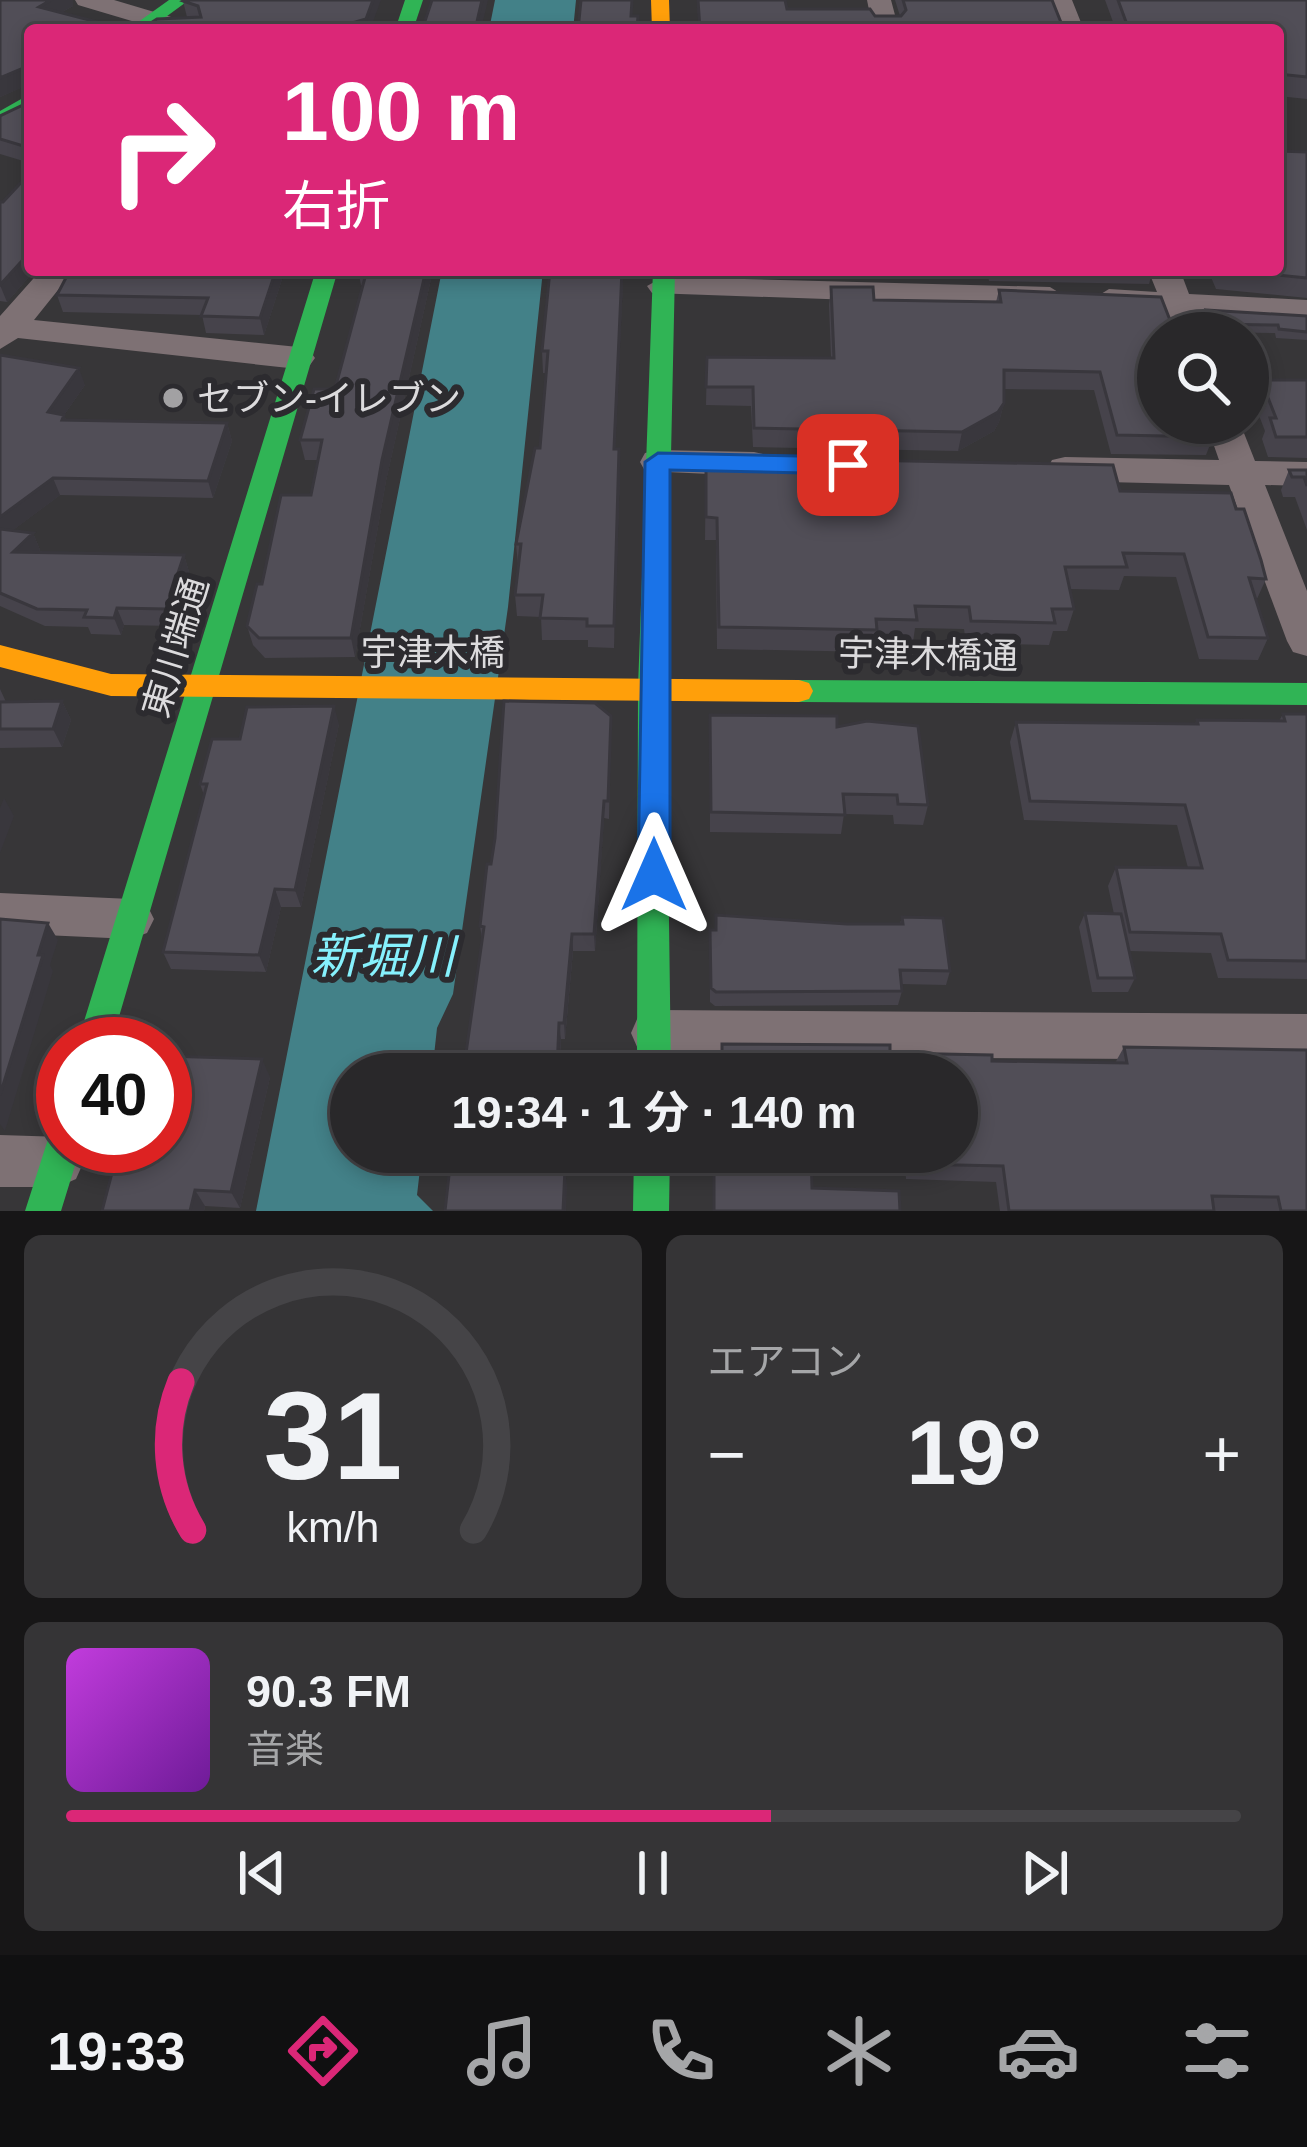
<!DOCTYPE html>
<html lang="ja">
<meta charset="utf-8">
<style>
body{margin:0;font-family:Helvetica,"Noto Sans JP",sans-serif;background:#353436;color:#f1f3f6;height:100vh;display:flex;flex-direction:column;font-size:45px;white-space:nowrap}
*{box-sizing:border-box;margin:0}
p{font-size:39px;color:#a5a6a8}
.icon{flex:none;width:66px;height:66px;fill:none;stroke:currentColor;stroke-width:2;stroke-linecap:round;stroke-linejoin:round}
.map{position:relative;height:1211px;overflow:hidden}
.side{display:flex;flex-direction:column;gap:24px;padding:24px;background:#171617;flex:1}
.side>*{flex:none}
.top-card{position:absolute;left:24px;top:24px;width:1260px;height:252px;border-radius:12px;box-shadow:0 6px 18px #0003,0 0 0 3px #454447;background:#db2777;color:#fff;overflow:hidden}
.fabs{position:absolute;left:1137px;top:312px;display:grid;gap:24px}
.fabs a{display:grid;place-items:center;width:132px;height:132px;border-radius:50%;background:#29282a;box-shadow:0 6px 18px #0003,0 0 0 3px #454447;font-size:60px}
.speed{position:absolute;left:36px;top:1017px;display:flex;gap:24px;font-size:60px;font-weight:700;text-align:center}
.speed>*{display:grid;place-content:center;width:156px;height:156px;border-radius:50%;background:#29282a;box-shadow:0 6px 18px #0003,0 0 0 3px #454447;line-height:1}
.speed .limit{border:18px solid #d22;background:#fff;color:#111}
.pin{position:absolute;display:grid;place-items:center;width:102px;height:102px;color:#fff;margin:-51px;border-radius:24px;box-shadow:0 6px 18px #0006}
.me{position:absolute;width:132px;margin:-66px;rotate:0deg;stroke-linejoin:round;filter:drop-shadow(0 0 9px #0008)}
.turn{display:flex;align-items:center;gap:42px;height:252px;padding:0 60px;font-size:54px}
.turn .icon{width:156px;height:156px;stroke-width:2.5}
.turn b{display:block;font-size:84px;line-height:102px}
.big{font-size:90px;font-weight:700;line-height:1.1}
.side .widget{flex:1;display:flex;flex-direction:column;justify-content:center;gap:18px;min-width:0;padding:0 42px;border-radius:18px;background:#353436}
.side .dial{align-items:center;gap:0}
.dial svg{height:312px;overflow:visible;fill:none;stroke:#454447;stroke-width:7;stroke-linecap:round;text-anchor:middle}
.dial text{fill:#f1f3f6;stroke:none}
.song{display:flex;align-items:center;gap:36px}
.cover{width:144px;height:144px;border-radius:18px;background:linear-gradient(135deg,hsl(290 70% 55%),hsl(280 70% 35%))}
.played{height:12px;border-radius:6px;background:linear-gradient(90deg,#db2777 60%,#454447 60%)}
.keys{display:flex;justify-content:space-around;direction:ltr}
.heat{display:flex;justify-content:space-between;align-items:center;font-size:66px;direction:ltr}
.side .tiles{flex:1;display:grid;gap:24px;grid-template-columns:1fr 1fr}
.widget:last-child{grid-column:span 2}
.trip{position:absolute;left:330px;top:1053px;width:648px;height:120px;border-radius:60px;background:#29282a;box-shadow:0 6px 18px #0003,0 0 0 3px #454447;font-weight:700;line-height:120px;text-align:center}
.tabs{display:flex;height:192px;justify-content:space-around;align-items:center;background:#101011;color:#a5a6a8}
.tabs .icon{width:84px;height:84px}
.tabs .on{color:#db2777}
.tabs b{font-size:54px;color:#f1f3f6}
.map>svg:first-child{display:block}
</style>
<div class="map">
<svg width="1307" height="1211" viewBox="0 0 1307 1211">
<rect width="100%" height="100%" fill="#373638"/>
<path fill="#438188" d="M495 0H576L573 30H489Z
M442 270H543L508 607 453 994 437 1028 432 1074H351V1152H422L417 1195 433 1211H256Z"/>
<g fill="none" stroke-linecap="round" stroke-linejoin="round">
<path fill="#7e7174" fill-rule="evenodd" d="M75 0H114L198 25 202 30H162L78 5Z
M867 0H891L899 30H873Z
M1048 0H1072L1084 30H1058Z
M41 270H74L34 320 298 347 310 351 315 358 310 365 298 369 18 338 0 349V316Z
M1148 270H1180L1189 294 1307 300V320L1197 314 1204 333H1172L1164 312 1109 309 1093 299 1109 289 1157 292Z
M663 277 1050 287 1066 297 1050 307 652 293 647 286Z
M1206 423H1240L1255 461 1307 462V486L1265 485 1307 591V656L1293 652 1287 641 1229 485 1065 481 1052 478 1047 469 1052 460 1065 457 1219 460Z
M658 450 754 452 767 455 772 464 767 473 754 476 645 471 640 462 645 453Z
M0 893 131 899 147 905 154 919 147 933 131 939 0 933Z
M655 1010 1307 1014V1060L655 1056 638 1049 631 1033 638 1017Z
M0 1135 63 1137V1146H78L84 1161 76 1179 58 1187H0Z"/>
<path fill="#30b455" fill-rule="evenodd" d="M169 0H189L148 30H127Z
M405 0H423L413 30H395Z
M30 94V108L0 126V111Z
M316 270H338L111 1044H77Z
M653 270H675L666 688 671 1074H637L638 688Z
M799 680 1307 683V705L799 702 789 699 785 691 789 683Z
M63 1127V1146H81L61 1211H25L50 1133Z
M634 1152H670L669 1211H633Z"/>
<path fill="#ff9f0a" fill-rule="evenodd" d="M651 0H669L670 30H652Z
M0 645 111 674 799 680 809 683 813 691 809 699 799 702 111 696 0 667Z"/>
</g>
<path fill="#46434b" d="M0 0 73 6 30 30V163L0 154V116L29 102 27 85 0 97Z
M697 0H785L787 9 875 16H900L895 0H1052L1064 30H699Z
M1105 0H1307V99L1278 96V30H1116Z
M183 1 370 30 187 17Z
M1307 152V298L1216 289 1208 270H1278Z
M0 202H3L30 270H35L7 302 0 301Z
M70 270H285L264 335 206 333 202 315 63 312 57 295Z
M358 270H433L386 481 355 657 265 658 253 645 247 626 262 584 311 495 318 460H305L300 440 335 389 363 285H361Z
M838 270H870L869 278 838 277Z
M987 270H1153L1149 284 989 281Z
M623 281 615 449H619L620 471 614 648 588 647V640H542L541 617 517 616 515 595 518 565 516 544 540 448 546 373H543L542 351Z
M831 287 874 300 996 302 999 290 1213 437 1206 455 1111 454 1094 390 1004 389V403L999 422 994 431 958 451 753 447 751 406 706 405 707 357 831 358 829 305Z
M1206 310 1307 316V340L1276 338 1275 333 1208 332 1203 318Z
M0 355 85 385 64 415 66 420 227 423 232 441 213 498 60 495 13 530 33 533 40 550 38 552 184 555 189 572 172 626 124 625 121 635 91 634 88 627 45 626 0 606Z
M1261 380H1307V458L1268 457 1262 439 1265 431 1253 400Z
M706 457 1120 491 1236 509 1266 579 1256 601 1268 638 1258 660 1199 659 1176 577 1124 576 1119 590 1070 589 1074 609 1067 631H1053L1049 645 966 643 964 629 915 628 913 642 875 641 873 652 717 649 716 540H705Z
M1289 470H1307V530L1295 497H1283L1281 490Z
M0 689 6 702 62 701 71 720 62 747 0 748Z
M1283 714H1307V979L1218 978 1211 953 1129 951 1135 978 1128 992H1092L1079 927 1085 913 1114 914 1108 886 1116 867 1188 868 1177 825 1024 820 1010 742 1016 722 1195 724 1197 720 1279 721Z
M710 715 837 727 928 805 923 825 894 824 893 815 844 814 841 834 710 832Z
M611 716 609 819 604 818 595 951H573L565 1039H561L559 1074H463L482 939 480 926 491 864Z
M339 724 301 907H281L266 972 171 969 163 952 204 795 200 784 240 739Z
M902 917 950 971 946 985 901 984 902 991 898 1005 715 1006 710 1002V944L847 924H900Z
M722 1044 890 1053 992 1061 1115 1063 1124 1047 1307 1211H1000L996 1182 906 1179 904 1152H957V1074H721Z
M270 1077 240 1208 205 1206 204 1211H102Z
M707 1152H811L812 1188 900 1211H713V1169H707Z"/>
<path fill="#39373d" d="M51 0H73V6L44 22 39 7Z
M373 0H381L370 30H350L352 23Z
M482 0H488L481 30H475Z
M26 67 30 84 0 97V78Z
M30 252V270H35L7 302 0 285Z
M276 270H285L264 335 260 318Z
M426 270H433L386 481 355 657 351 638 382 460Z
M623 270V281L614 471V449Z
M79 368 85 385 64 415 70 432 48 412Z
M1004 403 999 422 994 431 958 451 962 432Z
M227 423 232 441 213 498 208 481Z
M619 449 620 471 614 648V626Z
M53 478 60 495 0 540V517Z
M33 533 40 550 21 569 13 552Z
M184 555 189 572 172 626 166 609Z
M117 608 124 625 121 635 114 618Z
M62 701 71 720 62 747 53 729Z
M334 706 339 724 301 907 295 890Z
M4 798 14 816 0 853V808Z
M604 801V818L595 951 594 934Z
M275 889 281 907 266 972 259 955Z
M48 923 58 940 50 965 53 971 5 1131 0 1124V1095L38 955Z
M572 934 573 951 565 1039 564 1023Z
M559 1023 561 1039 559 1074H557Z
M262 1059 270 1077 240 1208 231 1192Z
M565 1169 567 1187 566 1211H563Z
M195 1190 205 1206 204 1211H190Z"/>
<path fill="#514e57" stroke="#39373d" stroke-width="3" d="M0 0H51L39 7 128 30H30V148L0 139V116L29 102 26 67 0 78Z
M185 0H373L366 19 352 23 350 30H140L157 19 201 17 198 6 183 1Z
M432 0H482L475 30H422Z
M581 0H632L631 16H638L637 30H578Z
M698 0H785L787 9H870L875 16H901L906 10 903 0H1052L1064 30H700Z
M1118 0H1307V77L1278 74V30H1129Z
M1278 151 1307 152V278L1227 270H1278Z
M30 173V252L0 285V202H3Z
M70 270H276L260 318 201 316 208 298 57 295Z
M367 270H426L382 460 351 638H259L247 626 257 584H262L281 495H311L322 440H300L314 389H335Z
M550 270H622L614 449H619L614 626H587V619L540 618 543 595H515L521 544H516L535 448H540L548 351H542Z
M831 287H873L874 300 1001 302 999 290 1161 297 1175 333H1158V423H1208L1213 437 1117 435 1100 372 1004 370V403L998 412 962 432 754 428 753 387H706L707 357 834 358Z
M1206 310 1307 316V332L1279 329 1278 325 1211 324Z
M0 355 79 368 48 412 64 415 62 420 227 423 208 481 53 478 0 517Z
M1261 380H1307V437H1276L1270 418H1276Z
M706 457 1113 465 1120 491 1231 493 1236 509H1244L1261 560 1266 579 1249 578 1268 638 1208 637 1184 554 1123 553 1127 567H1065L1074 609H1052L1055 623 971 621 969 607 915 606 917 620 876 619 877 630 719 627 717 518 706 517Z
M1289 470H1307V486L1304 477H1292Z
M0 529 33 533 13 552 184 555 166 609 117 608 114 618 84 617 87 610 37 609 0 593Z
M62 701 53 729H0V702Z
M504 701 595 703 611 716 608 801H604L594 934H572L564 1023H559L557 1070 525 1069 524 1074H463L484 927 480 926 487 864H491L495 838Z
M334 706 295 890 275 889 259 955 163 952 207 784H200L212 739H240L247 707Z
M1283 714H1307V961L1228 960 1221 934 1130 932 1116 867 1202 868 1185 805 1030 801 1016 722 1198 724 1197 720 1285 721Z
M710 715 837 716V727L867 721 918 726 928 805 898 804 897 795 843 794 845 815 711 812Z
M1085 913 1121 914 1135 978H1098Z
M716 915 847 924H903L902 917 943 918 950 971 900 970 902 991 716 992 711 988 710 930H716Z
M0 919 48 923 38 955H43L0 1095Z
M722 1044 890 1045V1053L992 1055V1061L1127 1063 1124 1047 1307 1050V1211H1281L1278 1197 1212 1196 1214 1211H1009L1003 1166 911 1164 910 1152H957V1074H722Z
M165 1056 262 1059 231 1192 195 1190 190 1211H102L119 1146H165Z
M708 1152H811L812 1188 899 1191 900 1211H714V1154H708Z
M450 1166 565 1169 563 1211H445Z"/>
<path fill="#1a73e8" stroke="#114b97" stroke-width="3" d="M658 453 848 457 861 465 848 474 670 470V875L665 885 654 889 642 885 638 875 645 462Z"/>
<circle fill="#a2a1a3" stroke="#2c2b2f" stroke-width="4.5" cx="173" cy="398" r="12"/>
<g text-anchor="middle" stroke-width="12" stroke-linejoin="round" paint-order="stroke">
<g font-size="36" fill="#dcdbdd" stroke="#2c2b2f" text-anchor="start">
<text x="197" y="411">セブン-イレブン</text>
</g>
<g font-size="36" fill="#dcdbdd" stroke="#2c2b2f">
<text transform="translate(175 647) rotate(-73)" y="13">東川端通</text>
<text x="433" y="665">宇津木橋</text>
<text transform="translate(928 654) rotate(1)" y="13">宇津木橋通</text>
</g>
<g font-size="48" font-style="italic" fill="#86f1fd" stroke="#2c2b2f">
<text x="383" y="973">新堀川</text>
</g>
</g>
</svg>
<div class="fabs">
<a><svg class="icon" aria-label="search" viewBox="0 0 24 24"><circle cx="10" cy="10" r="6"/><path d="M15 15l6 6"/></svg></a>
</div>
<div class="speed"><div class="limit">40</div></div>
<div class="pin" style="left:848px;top:465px;background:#d93025"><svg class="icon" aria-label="arrive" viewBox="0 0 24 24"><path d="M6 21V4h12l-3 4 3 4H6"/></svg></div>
<svg class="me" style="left:654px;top:875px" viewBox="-20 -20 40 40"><path d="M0-17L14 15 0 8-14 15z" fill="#1a73e8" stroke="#fff" stroke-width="4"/></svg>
<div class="trip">19:34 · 1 分 · 140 m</div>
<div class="top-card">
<div class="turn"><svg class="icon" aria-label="right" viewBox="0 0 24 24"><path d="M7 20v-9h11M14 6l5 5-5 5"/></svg><div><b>100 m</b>右折</div></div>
</div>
</div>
<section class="side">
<div class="tiles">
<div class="widget dial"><svg viewBox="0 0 100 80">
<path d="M14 69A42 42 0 1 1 86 69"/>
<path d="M14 69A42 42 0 0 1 11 31" stroke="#db2777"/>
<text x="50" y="56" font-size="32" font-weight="700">31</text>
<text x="50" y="72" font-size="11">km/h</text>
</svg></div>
<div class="widget"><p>エアコン</p>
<div class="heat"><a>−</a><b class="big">19°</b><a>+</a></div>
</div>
<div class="widget">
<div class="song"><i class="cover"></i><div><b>90.3 FM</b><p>音楽</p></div></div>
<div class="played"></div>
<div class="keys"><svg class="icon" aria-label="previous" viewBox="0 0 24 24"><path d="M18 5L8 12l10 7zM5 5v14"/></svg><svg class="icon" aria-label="pause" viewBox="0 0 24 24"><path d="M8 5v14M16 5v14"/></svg><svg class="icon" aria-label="next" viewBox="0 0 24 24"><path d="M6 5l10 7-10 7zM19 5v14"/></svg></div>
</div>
</div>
</section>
<nav class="tabs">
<b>19:33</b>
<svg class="icon on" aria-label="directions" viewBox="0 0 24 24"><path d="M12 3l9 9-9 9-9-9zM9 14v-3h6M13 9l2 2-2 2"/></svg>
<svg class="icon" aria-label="music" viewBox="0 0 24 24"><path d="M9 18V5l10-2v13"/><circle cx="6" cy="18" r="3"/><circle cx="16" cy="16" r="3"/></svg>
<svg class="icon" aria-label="phone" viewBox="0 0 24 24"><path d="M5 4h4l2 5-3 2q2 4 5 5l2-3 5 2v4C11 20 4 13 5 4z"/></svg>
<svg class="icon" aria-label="climate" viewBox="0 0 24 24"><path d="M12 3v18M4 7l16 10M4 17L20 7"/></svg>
<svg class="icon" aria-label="car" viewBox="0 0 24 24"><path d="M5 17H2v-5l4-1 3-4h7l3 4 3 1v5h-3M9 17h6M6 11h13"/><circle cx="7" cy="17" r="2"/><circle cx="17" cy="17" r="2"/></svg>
<svg class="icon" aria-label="filters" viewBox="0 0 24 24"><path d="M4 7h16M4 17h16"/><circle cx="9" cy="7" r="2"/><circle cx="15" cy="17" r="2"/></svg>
</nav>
